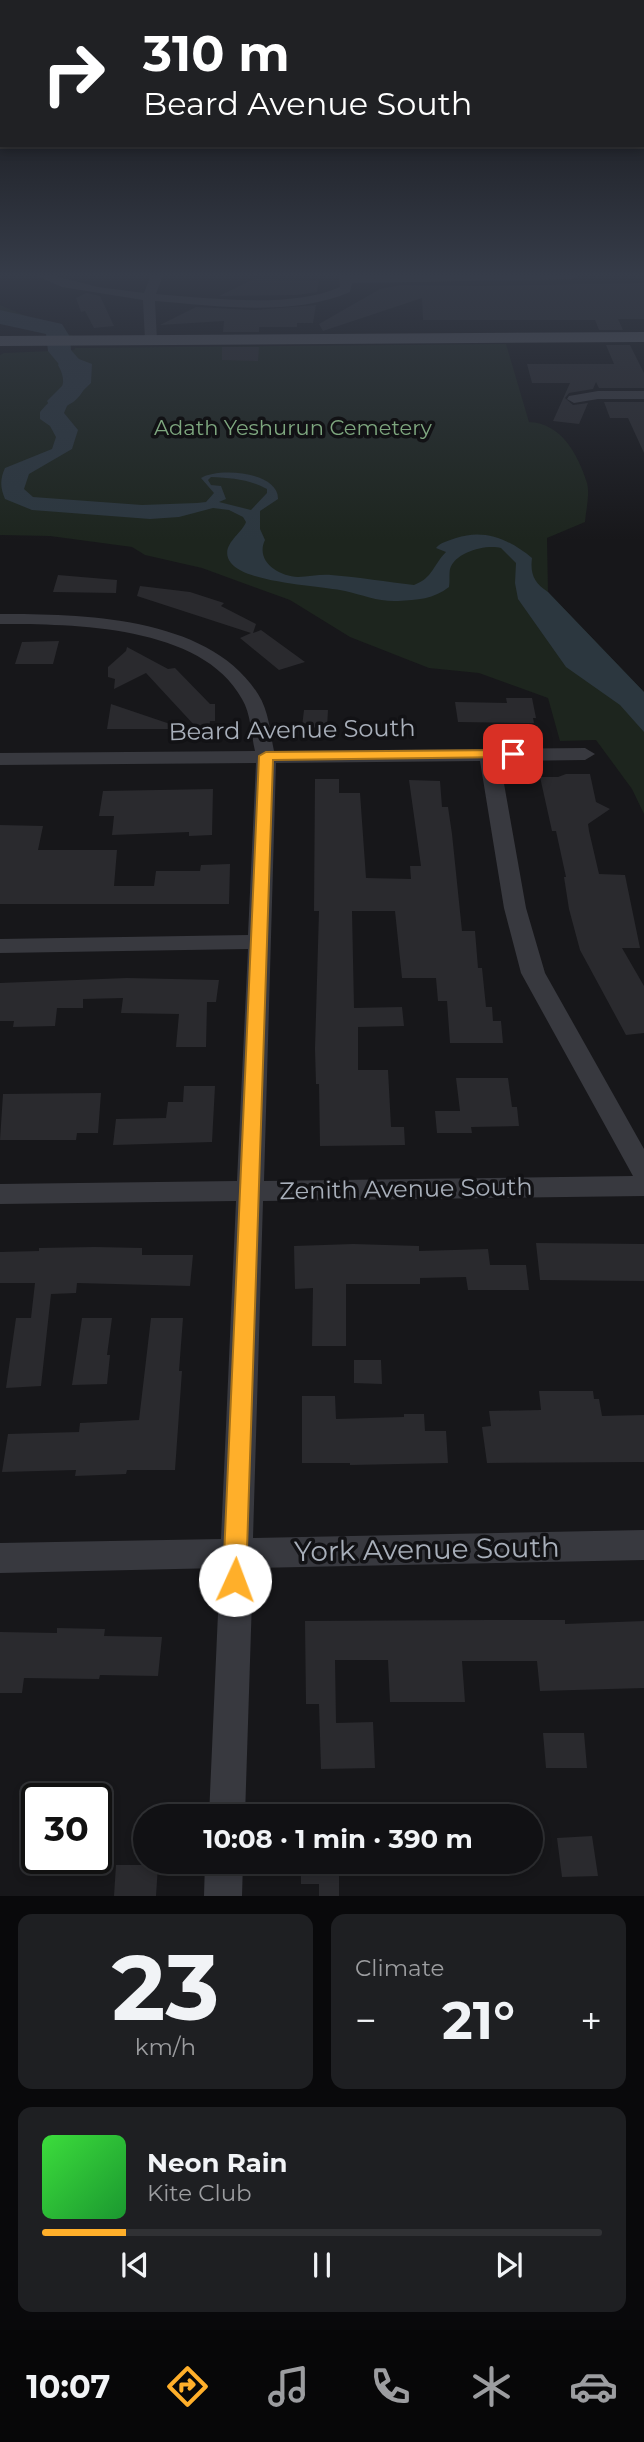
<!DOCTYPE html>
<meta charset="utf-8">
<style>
body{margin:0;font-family:Montserrat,sans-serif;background:#1e1f22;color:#f1f3f6;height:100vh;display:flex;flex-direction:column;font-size:26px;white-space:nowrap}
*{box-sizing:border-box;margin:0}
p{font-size:23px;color:#9c9da0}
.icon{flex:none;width:38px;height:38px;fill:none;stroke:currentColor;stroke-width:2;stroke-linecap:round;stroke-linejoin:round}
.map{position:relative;height:1896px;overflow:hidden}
.drawer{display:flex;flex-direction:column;gap:18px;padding:18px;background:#09090b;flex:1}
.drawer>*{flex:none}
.guide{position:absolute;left:0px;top:0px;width:644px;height:147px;box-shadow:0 4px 10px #0003,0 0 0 2px #303134;background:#202124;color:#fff;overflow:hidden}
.speed{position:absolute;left:21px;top:1783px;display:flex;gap:14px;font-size:35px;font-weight:700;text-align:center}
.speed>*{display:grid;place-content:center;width:91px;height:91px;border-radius:50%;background:#111114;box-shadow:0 4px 10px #0003,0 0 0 2px #303134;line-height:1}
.speed .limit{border:4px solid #111;border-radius:10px;background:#fff;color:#111}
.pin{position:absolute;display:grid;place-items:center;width:60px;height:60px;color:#fff;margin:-30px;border-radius:14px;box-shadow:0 4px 10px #0006}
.me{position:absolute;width:77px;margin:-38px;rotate:2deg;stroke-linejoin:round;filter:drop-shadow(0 0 5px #0008)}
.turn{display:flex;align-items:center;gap:24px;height:147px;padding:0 28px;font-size:32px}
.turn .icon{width:91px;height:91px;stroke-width:2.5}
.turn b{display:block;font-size:49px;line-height:60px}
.big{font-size:52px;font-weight:700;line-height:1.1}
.drawer .card{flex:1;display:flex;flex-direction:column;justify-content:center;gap:10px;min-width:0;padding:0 24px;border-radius:14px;background:#1e1f22}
.drawer .dial{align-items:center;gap:0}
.dial b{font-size:91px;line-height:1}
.song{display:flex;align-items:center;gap:21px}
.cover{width:84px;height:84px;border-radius:10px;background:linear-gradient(135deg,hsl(120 70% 55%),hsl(130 70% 35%))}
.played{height:7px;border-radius:4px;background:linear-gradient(90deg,#ffaf2a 15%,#303134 15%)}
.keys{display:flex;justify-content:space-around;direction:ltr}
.heat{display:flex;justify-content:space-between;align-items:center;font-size:38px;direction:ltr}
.drawer .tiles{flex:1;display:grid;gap:18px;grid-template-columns:1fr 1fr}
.card:last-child{grid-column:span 2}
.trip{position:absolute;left:133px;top:1804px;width:410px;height:70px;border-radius:35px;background:#111114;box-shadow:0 4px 10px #0003,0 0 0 2px #303134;font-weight:700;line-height:70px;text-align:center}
.tab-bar{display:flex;height:112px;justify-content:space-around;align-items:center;background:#070708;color:#9c9da0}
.tab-bar .icon{width:49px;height:49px}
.tab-bar .active{color:#ffaf2a}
.tab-bar b{font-size:32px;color:#f1f3f6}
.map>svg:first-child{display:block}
</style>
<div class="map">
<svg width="644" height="1896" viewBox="0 0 644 1896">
<rect width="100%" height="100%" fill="#17171a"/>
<path fill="#1d251e" d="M0 305 73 336H50L0 314Z
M506 344 529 422C561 423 578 454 587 483 590 494 586 510 585 522L547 538 548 592 644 692V814L632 789 596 740 560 741 548 698 479 673 429 668 350 637 290 600 202 568 145 555 132 547 50 536 0 535V355L4 353 74 350 75 348Z"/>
<path fill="#2c373f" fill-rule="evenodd" d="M71 356 92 364 91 383 67 406 64 413 78 430 72 449 29 474 24 489 33 497 142 505 197 503 206 502 214 493 201 478C219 467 279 472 278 499L260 511V529L265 540C255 561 278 576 298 577 309 577 320 574 331 575 359 577 387 582 414 585 433 578 433 565 446 552L436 548C441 542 448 541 456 538 485 528 510 540 532 558 530 574 534 583 548 592L644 692V732L620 705 566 667 518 599 515 583 516 563 501 548C486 544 455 552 450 569 449 574 450 581 449 587 434 599 417 600 398 601 379 602 363 595 345 591 321 586 246 583 231 563 218 546 242 534 246 522L243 517 229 510 213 508 179 517 150 519 32 510 5 499C0 487 0 479 5 468L52 449 56 437 50 426 40 419V412C54 394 72 390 58 365L63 358ZM211 477C232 478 248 479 267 489V493L251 510 219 502 226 499 221 486 211 485 208 480Z"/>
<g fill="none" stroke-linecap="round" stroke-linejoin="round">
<path fill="#2c373f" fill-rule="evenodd" d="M0 310 62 324 70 337 71 350 91 373C85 392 73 412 50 406L47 401 63 385 67 374 48 351 46 334 0 324Z"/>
</g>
<path fill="#2a2a2e" d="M254 279H263L319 280 317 292 297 295 219 296Z
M644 283V319H618L623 330H599L595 320H423L422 298 323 331 319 324 380 289 401 285 477 286Z
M86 293 100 296 114 326 94 328 85 311 81 312 76 298Z
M316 305 313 323H297V327H259V332H223L224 321 160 325 196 307 254 310Z
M606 345H630L644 373V388H599L596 382 593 389 569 393 565 398 573 405 588 403 579 424 553 421 570 383H532L527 364H614Z
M222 347H259L258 361 222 360Z
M604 402H644V453L628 418H610Z
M58 575 117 580 116 593 53 592Z
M140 586 190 592 224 603 221 606 256 624 253 633 261 630 305 662 279 670 240 638 251 633 137 596Z
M59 641 53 664H15L22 642Z
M127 647 168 669 175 668 210 704H215V721H210L208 740 146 673 114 689 115 679 108 677V667L126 651Z
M506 698H532L536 718H533L534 723 458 722 455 702 507 703Z
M111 704 176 726 175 729H107Z
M304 710H328L327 728 302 727Z
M566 774H590L596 802 610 809 588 824 589 831 599 874 625 875 640 948H622L644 986V1033L626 1035 580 950 569 909 564 877H566L556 831H552L540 777H558Z
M315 779H339V793H360L366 878 411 879 410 866H421L409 780 440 781 442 807H448L452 834 462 931H475L478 968H482L486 1007H492L493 1021H501L503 1043H450L447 1001H438L436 978H402L395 911H352L354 1008 402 1007 404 1026 358 1027V1070H388L391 1127H404L405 1145 320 1146 319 1084H316L315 1049 319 911H314Z
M213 789 212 835 189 836V832L112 835 114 816H99L103 791Z
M0 825 43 826 38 850H117L114 886H154L156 871H200L201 865 230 864 229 904H0Z
M127 978 219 980 216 1002H207L206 1047H176L179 1014 121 1013 123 998 83 999V1008H57L55 1026 13 1027 14 1021H0V983Z
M456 1078H508L512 1107H517L519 1126 471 1127 472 1133H437L435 1111H460Z
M184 1086H215L212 1142 113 1145 116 1119 166 1118 168 1102H183Z
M101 1093 98 1133H77L76 1140H0L3 1094Z
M536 1243 644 1244V1281L540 1280Z
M353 1244 419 1246V1251L488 1249 490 1265H526L529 1290H468L466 1277 420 1278V1284H346V1346H312L313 1288 295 1289 294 1246Z
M95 1247 142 1248V1255H193L190 1286 77 1283 76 1293 51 1294 41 1386 6 1388 16 1318H31L35 1283H0V1252L39 1251V1248Z
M82 1318H112L107 1355H110L107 1384 72 1385Z
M151 1318H183L179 1371H182L175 1470H127L126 1474 75 1476 76 1470 2 1472 8 1434 79 1432 80 1423 139 1420Z
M354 1360H381L382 1384 354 1383Z
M539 1391H593L594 1399H599L602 1416 644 1415V1462L487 1463 482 1427 491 1426 489 1411 541 1410Z
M302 1396H335L336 1419 404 1417V1414H424L425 1431H446L448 1463 350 1465V1463H302Z
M490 1620H565V1624L644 1621V1688L540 1691 537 1661H462L465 1702H390L388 1660H335L336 1723 373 1722 375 1768 321 1769 319 1704H306L305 1621Z
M57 1628 105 1629 104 1636 162 1637 158 1676 100 1675 99 1679 24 1678 22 1693H0V1632L57 1633Z
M543 1733H584L587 1768H546Z
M592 1836 598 1876 562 1877 557 1838Z
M301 1862H339V1896H319V1884H301Z
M116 1865H158L156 1896H114Z"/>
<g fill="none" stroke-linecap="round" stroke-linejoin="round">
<path fill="#38393f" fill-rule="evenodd" d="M35 275H51L98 287 144 293 151 275H163L156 294C210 298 290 309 340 287L339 275H579L573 279 352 283 350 292C292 317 217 306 155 301L157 340 151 344 145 340 143 300 62 287Z
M598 391H644V399H598L574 403 567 399 569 396Z
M0 614C82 614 209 616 258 694 269 711 270 732 274 751L585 748 595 754 585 760 500 761 526 908 545 973 644 1149V1196L263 1201 253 1538 644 1530V1560L253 1568 245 1816H209L220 1568 0 1573V1543L221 1539 236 1201 0 1204V1184L237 1181 248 949 0 953V939L248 935 256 763 0 765V753L255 751C251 734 251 714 242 699 202 625 73 624 0 624ZM480 761 504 908 521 973 633 1176 264 1181 276 763Z
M205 1862H243L242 1896H204Z"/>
<path fill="#54565e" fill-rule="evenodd" d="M644 332V342L0 346V336Z"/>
</g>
<linearGradient id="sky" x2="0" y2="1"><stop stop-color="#0d0d0e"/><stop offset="0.51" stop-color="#363c49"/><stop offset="1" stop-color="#363c49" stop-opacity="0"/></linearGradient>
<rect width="644" height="540" fill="url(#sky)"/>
<path fill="#ffaf2a" stroke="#a6721b" stroke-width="2" d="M513 750 518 751V757L273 760 246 1580 243 1588 235 1591 226 1588 223 1580 259 756 266 752Z"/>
<g text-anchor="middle" stroke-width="7" stroke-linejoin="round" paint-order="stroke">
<g font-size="21" fill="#7ea77f" stroke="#121215">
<text x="293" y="435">Adath Yeshurun Cemetery</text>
</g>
<g font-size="24" fill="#a8afba" stroke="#121215">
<text transform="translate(292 730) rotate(-1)" y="8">Beard Avenue South</text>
<text transform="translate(406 1189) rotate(-1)" y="8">Zenith Avenue South</text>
</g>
<g font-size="28" fill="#a8afba" stroke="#121215">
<text transform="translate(427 1549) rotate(-1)" y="10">York Avenue South</text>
</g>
</g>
</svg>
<div class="speed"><div class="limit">30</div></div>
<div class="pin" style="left:513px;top:754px;background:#d93025"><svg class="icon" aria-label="arrive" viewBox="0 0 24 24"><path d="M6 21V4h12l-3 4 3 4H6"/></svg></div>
<svg class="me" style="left:235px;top:1580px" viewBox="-20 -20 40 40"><circle r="19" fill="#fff"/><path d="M0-13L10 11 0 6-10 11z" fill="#ffaf2a"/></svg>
<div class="trip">10:08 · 1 min · 390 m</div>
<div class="guide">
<div class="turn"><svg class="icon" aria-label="right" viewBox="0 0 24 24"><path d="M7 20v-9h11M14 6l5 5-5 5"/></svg><div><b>310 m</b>Beard Avenue South</div></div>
</div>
</div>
<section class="drawer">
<div class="tiles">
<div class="card dial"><b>23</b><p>km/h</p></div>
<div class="card"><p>Climate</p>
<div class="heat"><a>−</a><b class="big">21°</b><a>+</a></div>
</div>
<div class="card">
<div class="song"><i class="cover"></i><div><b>Neon Rain</b><p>Kite Club</p></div></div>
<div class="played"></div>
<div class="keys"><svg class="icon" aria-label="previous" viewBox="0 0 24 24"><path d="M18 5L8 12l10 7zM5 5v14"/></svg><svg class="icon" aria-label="pause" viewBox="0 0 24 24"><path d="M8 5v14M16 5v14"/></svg><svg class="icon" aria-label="next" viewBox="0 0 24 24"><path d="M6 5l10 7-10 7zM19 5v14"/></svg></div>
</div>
</div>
</section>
<nav class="tab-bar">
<b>10:07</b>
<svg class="icon active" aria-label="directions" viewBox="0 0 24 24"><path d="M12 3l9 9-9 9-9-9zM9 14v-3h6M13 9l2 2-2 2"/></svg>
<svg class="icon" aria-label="music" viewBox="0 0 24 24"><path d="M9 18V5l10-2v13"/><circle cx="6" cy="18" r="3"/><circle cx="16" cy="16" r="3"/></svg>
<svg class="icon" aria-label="phone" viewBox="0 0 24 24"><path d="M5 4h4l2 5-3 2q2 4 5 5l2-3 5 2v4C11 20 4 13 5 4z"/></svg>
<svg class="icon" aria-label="climate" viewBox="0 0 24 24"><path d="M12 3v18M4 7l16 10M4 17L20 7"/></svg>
<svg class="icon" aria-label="car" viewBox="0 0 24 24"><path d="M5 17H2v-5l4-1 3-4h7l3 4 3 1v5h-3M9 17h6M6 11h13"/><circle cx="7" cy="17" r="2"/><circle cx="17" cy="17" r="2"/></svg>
</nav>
